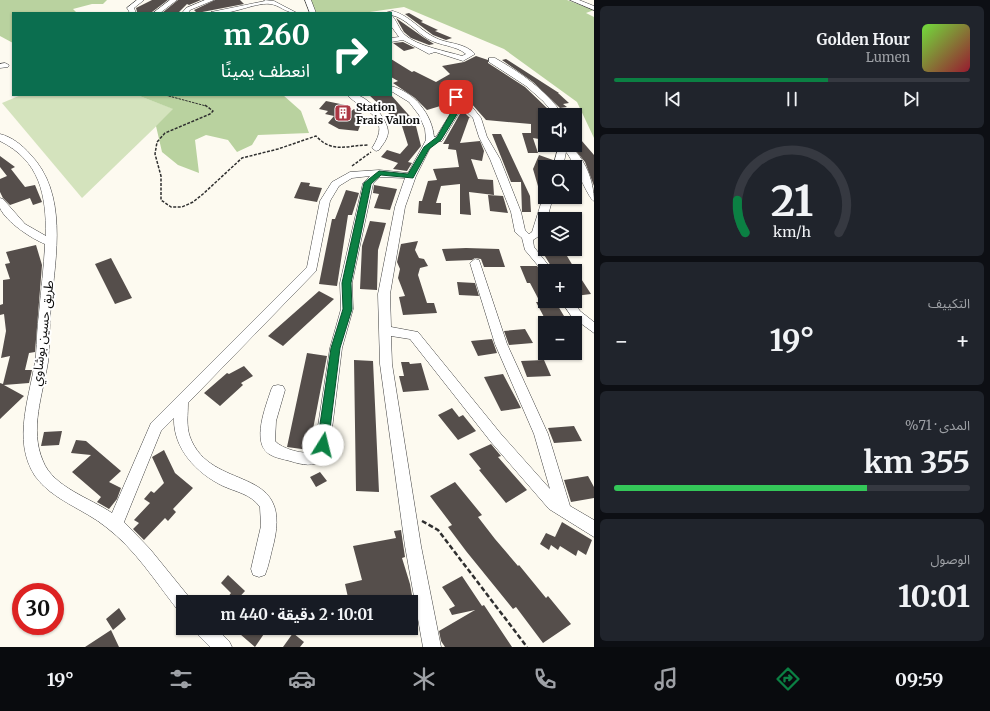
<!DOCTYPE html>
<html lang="ar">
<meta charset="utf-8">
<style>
body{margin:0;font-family:Merriweather,"Noto Sans Arabic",serif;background:#20242c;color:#f1f3f6;direction:rtl;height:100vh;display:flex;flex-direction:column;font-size:15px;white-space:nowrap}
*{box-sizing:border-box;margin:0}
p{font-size:13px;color:#9ea1a6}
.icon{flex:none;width:22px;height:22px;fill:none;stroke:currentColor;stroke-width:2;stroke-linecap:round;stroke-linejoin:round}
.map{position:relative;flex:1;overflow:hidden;direction:ltr}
.drawer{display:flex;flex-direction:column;gap:6px;padding:6px;background:#0d0f14;width:396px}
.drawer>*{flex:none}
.banner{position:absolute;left:12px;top:12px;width:380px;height:84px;border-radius:0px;box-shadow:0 1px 3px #0004;direction:rtl;background:#0b6e4f;color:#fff;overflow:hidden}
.tools{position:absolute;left:538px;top:108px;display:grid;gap:8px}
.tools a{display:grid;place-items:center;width:44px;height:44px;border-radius:0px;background:#171b24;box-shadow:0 1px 3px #0004;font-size:20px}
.speed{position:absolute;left:12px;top:583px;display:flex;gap:8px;font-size:20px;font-weight:700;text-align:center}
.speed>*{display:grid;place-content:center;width:52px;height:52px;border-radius:50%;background:#171b24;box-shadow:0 1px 3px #0004;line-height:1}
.speed .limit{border:6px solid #d22;background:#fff;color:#111}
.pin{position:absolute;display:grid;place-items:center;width:34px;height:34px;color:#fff;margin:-17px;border-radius:8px;box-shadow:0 2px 6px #0006}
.me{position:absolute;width:44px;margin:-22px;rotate:9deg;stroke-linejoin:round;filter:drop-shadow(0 0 3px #0008)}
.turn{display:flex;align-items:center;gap:14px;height:84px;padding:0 16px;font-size:18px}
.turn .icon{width:52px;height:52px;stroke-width:2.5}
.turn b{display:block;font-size:28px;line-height:34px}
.big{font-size:30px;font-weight:700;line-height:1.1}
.drawer .card{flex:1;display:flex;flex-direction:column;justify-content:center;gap:6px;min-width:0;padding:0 14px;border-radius:6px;background:#20242c}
.drawer .dial{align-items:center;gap:0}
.dial svg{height:104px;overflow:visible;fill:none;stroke:#363941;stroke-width:7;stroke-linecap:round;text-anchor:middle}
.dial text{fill:#f1f3f6;stroke:none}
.song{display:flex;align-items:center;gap:12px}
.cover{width:48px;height:48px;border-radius:6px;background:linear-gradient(135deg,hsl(100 70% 55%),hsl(350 70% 35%))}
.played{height:4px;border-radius:2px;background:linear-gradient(90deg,#0b8043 60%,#363941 60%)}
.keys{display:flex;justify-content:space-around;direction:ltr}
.heat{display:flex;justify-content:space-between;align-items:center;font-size:22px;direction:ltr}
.charge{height:6px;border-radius:3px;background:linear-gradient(90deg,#34c759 71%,#363941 0)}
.trip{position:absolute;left:176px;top:595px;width:242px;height:40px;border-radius:0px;background:#171b24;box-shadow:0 1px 3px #0004;font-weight:700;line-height:40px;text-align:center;direction:rtl}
.menu{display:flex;height:64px;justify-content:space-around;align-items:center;background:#090b0e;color:#9ea1a6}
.menu .icon{width:28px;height:28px}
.menu .selected{color:#0b8043}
.menu b{font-size:18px;color:#f1f3f6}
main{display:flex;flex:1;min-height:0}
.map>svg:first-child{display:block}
</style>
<main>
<section class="drawer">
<div class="card">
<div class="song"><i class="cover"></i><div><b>Golden Hour</b><p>Lumen</p></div></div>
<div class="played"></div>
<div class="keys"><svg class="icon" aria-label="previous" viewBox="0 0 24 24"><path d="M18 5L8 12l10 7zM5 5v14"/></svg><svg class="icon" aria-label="pause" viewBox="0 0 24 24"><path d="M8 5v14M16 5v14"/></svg><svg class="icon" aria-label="next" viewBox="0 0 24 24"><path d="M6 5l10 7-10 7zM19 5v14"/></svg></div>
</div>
<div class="card dial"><svg viewBox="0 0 100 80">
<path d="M14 69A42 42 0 1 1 86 69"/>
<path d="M14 69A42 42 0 0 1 8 44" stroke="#0b8043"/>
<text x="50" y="56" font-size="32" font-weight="700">21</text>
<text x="50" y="72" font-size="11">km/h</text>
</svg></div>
<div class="card"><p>التكييف</p>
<div class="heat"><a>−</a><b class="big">19°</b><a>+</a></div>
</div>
<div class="card"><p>المدى · 71%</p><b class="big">355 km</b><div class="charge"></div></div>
<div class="card"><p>الوصول</p><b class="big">10:01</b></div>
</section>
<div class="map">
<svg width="594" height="647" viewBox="0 0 594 647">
<rect width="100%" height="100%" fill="#fdfaf0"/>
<path fill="#d4e3bd" d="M21 95H137L174 109 82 198 2 103Z"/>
<path fill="#b9d29f" d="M0 0H107L103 4H92L73 9 77 13H13V43L0 36Z
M308 0H567L594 10 586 13 594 17V138L577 102 504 49 404 7 363 13H313Z
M137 95H283L301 111 309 133 258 135 252 145 237 152 228 140 206 135 195 140 199 173 178 165 162 152 156 126 173 109Z"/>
<path fill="#554e4b" d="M152 0H168L152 12H137L136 8Z
M178 0H201L189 5 187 4 178 13H162Z
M215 0H240L244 4 197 13 194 10Z
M409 13 423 21 421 22 438 30 435 31 452 38 446 40 433 35 405 14Z
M396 18 423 37 434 44 429 45 411 38 404 32Z
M403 42 415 48 404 51 393 43Z
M476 56 488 60V63L525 87 549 110 545 111V140L533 138 538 153H528L522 133H531V124L486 120 470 102 457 94 446 99 447 104 427 110 415 98 393 83 398 81 391 77V59L412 72 414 71 436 82 450 74 442 66 464 62Z
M506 59 559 93H558L569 103 563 104 567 107 560 108 533 82 502 60Z
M369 95H391L415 122 421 146 408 162 412 163 407 171 393 169 398 163 381 157 387 150 400 154 408 145 402 126Z
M326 101 345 105 350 112 354 109 364 115 358 131 339 129 328 123 334 116 325 114 328 111 319 109Z
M460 108 470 118H469L460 143 480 141 484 151 482 161 471 159 478 179 493 180 494 195 469 192 471 215 460 214V184L441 186 436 203H441V215L418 213 419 201H422L428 181 437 180 433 169 459 167 456 150 448 149 449 144H443L461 112Z
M575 133 594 155V186L585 162 571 145H575Z
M492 134H501L530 196 531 212H522L521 182H511Z
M539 155 553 160 552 167H545L540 193 533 169Z
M0 156 15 167 11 169 25 187 35 185 42 202 33 205 30 198 10 205 3 198 0 192V179L7 176 0 167Z
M301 182 310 183 309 186 322 188 317 202 294 198Z
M374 185 397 189 390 210 374 208 379 194 373 193Z
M346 190 359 193 352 215H348L337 286 319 284 332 219H335Z
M488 195 503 196 508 213 490 211Z
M370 221 386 223 378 250 377 290 360 289 362 246Z
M418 241 415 250 419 258 424 259 428 266 420 268 418 275 427 303H434L437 313 403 315 399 297 405 296 398 278 400 269 397 262 401 244Z
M36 245 42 265 35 352 29 353 25 370H32L29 383 4 385 24 396 0 419V383L3 384 10 356 1 358 6 331 4 314 0 315V305L3 304V280L10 279 5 264 10 263 6 252Z
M466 248 499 249 505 267H484L481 259 475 258 472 260 446 261 442 249Z
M564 251 576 271 591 294 575 296V271H554L543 253Z
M111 258 132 298 115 304 95 264Z
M520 266H537L545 275V301H555L564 316 544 317 536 302H540L530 283H527Z
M457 282 475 283 479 296 459 295Z
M319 291 334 299 283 346 268 336Z
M525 329 533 343 509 345 504 331Z
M492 339 497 353 478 356 471 341Z
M307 353 327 356 309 450 287 447Z
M354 360 373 361 379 492 356 491Z
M544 360 551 376 527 377 521 361Z
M401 362H409L410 364 421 363 429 390 403 392 399 376H404Z
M244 366 253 376 241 383 243 385 220 406 204 393 227 373 229 374Z
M503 374 521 408 501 411 484 377Z
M452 408 459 417 463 415 476 431 458 440 438 415Z
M574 426 582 441 554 443 548 428Z
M62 431 59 445 41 446 44 432Z
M76 440 86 441 121 471 109 482 121 488 117 499 109 509 97 502 101 497 72 472 91 455 71 453Z
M491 444 501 456 498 457 527 490 506 503 479 470 481 469 469 454Z
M164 450 175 473 193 488 173 509 176 512 168 521 165 518 144 540 133 529 139 523 134 520 150 503 144 499 151 491 154 493 164 483 152 457Z
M320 472 327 481 316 487 310 477Z
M588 476 594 487V498L571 502 564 480Z
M455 482 482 515 478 517 495 539 518 566 519 565 546 598 548 596 571 624 543 643 516 607 513 609 466 551 448 527 452 525 430 496Z
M562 522 592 540 586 555 578 550 576 556 560 546 558 550 551 545 549 550 540 544 546 533 555 537Z
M401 530 405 557 402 558 410 584 417 623 411 624V602H349L345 584 362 580 353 546 396 538 394 531Z
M228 575 245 591 235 602H224L231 593 221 583Z
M462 576 482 606 484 605 512 647H445L441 641 439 631 475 610 452 615 449 609 455 606 442 587Z
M119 608 126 619 113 630 106 619Z
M233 628H268L255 647Z
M111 630 119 647H85Z
M293 633 304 642 300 647H283Z"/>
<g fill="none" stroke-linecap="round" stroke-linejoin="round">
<g stroke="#404040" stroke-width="1">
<path id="minor" d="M137 0H144L134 8 136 13H130L127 8Z
M170 0H177L160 13H153Z
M205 0H214L190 10 188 13H182L186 8Z
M264 0 274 1 297 13C285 13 280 5 270 4 254 2 226 18 211 12L265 1Z
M305 0H311L316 13H310Z
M570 0H579L594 6V10Z
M393 11C411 16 421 32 438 39 450 44 465 43 475 54L463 61 435 52 429 54 403 40 391 42V38L399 37 391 26V13H385ZM391 15C406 18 416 32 428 39 440 46 455 45 466 54L462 56C446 51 417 46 405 35 399 30 396 18 391 15Z
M489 58H495C521 73 546 90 563 115H555L543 101 526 86 489 62Z
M5 63 9 65 8 67 0 68V64Z
M391 86C414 92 432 114 434 137H436L452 111 447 100 456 95 469 103 481 118 487 137 500 159 521 212 525 230 529 234 532 232 543 197 545 195V197H553L547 219H545L542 234 533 240 534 247 553 271H545V274L525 250 522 238 515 232 511 212 490 159 479 137 473 118 455 101 460 111 442 141 433 142 416 176 405 207 390 294 391 327 418 332 501 434 550 489 534 434 495 344 470 263 475 259 479 260 507 344 548 434 570 506 594 520V537L549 509 491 442 410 339 391 336 392 364 421 546 441 647H423L405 546 380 364 378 294 395 207 405 178 380 177 373 184 352 283 353 309 342 348 330 445 325 460C312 467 303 465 290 461 283 459 275 458 269 454 251 442 266 406 271 390L273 386 278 385 283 386 285 390 276 421 275 441C282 449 304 455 314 452L330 348 341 309 340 283 363 183 370 176 352 178 339 186 330 201 316 271 188 403C188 414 186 426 190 437 211 493 292 463 274 542 271 553 269 565 265 575L259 577 253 575 251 569 261 526 260 507C251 494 236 492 223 486 196 473 173 448 174 418L161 431 124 522 150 549 189 597 191 602H183V611L177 609C155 581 135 549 106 527 84 509 52 500 35 476 11 439 31 395 36 355 37 341 37 327 39 313 41 290 44 267 45 244 32 239 6 222 0 208 0 205 0 201 0 198L3 199 25 224 46 236C46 194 40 161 0 141V134C12 137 22 145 30 154 68 193 56 255 51 305 49 324 50 343 48 362 43 394 29 429 43 461 53 487 90 498 112 513L151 423 307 267 320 201 332 182 350 172 379 170 408 173 426 140 425 129 419 115 409 102 391 91Z
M347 95C350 95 354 94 357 95 369 98 389 120 388 133 387 140 383 144 379 150L376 151 372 148C393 116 364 112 347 95Z
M559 145H569C585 158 594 181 594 201 588 199 574 161 566 152L563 167H553Z
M561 301H573L580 311 594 322V333L572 317Z
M194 628H216L229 641 232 647H210L197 634Z"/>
</g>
<path stroke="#2f2f2f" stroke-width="1" stroke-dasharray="2.5 1" stroke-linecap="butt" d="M165 95 206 106"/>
<path stroke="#2f2f2f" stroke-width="1.5" stroke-dasharray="3 1.5" stroke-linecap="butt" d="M205 105 213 111 210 114 165 133 157 142 155 154 161 176V200L171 207H182L193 202 203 194 242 158 278 149 316 136C333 154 347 145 369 145
M352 166 371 152"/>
<path stroke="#2f2f2f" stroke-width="2.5" stroke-dasharray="5 2.5" stroke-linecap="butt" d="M422 521 438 530 527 647"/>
<use href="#minor" fill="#fff" fill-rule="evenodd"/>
</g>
<path fill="#0b8043" stroke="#07532c" d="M453 95 459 97 454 101 459 111 441 140 429 149 413 178 381 175 371 184 351 283 352 309 340 348 328 445 327 449H319L317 445 331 348 343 309 342 283 364 183 379 171 408 174 424 147 437 137 452 111 448 100Z"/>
<defs>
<g id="building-square" transform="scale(0.9)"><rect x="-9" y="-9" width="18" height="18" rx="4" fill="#ac3744" stroke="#fff"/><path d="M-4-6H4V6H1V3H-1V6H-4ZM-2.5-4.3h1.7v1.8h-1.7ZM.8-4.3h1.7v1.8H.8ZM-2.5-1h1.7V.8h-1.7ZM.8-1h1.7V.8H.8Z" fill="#fff"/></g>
</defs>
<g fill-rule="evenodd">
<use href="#building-square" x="343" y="113"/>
</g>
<g text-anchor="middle" stroke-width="4" stroke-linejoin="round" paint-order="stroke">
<g font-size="11" font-weight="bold" fill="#0d0d0d" stroke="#fff" text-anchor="start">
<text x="356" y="111">Station<tspan x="356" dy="13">Frais Vallon</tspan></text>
</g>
<g font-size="13" fill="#0d0d0d" stroke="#fff">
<text transform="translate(42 333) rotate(-83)" y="5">طريق حسين بوشاوي</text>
</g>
</g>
</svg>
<div class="tools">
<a><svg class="icon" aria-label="sound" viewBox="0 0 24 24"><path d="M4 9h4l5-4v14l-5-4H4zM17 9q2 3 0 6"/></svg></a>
<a><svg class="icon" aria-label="search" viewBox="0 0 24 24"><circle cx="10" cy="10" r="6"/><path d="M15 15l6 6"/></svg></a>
<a><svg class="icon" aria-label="layers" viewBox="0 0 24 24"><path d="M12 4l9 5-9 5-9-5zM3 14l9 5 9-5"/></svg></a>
<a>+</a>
<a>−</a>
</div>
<div class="speed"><div class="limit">30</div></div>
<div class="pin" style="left:456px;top:97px;background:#d93025"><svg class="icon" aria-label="arrive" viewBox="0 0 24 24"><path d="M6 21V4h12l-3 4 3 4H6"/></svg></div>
<svg class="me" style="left:323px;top:445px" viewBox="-20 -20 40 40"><circle r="19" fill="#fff"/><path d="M0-13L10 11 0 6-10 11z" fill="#0b8043"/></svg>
<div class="trip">10:01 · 2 دقيقة · 440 m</div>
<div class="banner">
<div class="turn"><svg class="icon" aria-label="right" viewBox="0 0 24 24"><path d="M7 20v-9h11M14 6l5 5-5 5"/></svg><div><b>260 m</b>انعطف يمينًا</div></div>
</div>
</div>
</main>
<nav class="menu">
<b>09:59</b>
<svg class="icon selected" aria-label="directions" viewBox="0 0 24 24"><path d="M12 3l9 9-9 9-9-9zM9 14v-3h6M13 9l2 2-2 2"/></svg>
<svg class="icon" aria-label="music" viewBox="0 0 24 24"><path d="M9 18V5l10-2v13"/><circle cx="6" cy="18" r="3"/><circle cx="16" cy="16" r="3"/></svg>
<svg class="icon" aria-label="phone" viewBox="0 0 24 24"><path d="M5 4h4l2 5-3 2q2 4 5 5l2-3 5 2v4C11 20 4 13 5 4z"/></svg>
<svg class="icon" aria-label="climate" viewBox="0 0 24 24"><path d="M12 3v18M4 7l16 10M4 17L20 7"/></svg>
<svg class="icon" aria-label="car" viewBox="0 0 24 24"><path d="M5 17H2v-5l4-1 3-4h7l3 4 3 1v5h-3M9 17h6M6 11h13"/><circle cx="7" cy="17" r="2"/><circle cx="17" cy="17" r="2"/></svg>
<svg class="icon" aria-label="filters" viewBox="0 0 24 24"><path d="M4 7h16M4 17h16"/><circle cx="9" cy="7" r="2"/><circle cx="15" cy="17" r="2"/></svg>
<b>19°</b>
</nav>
